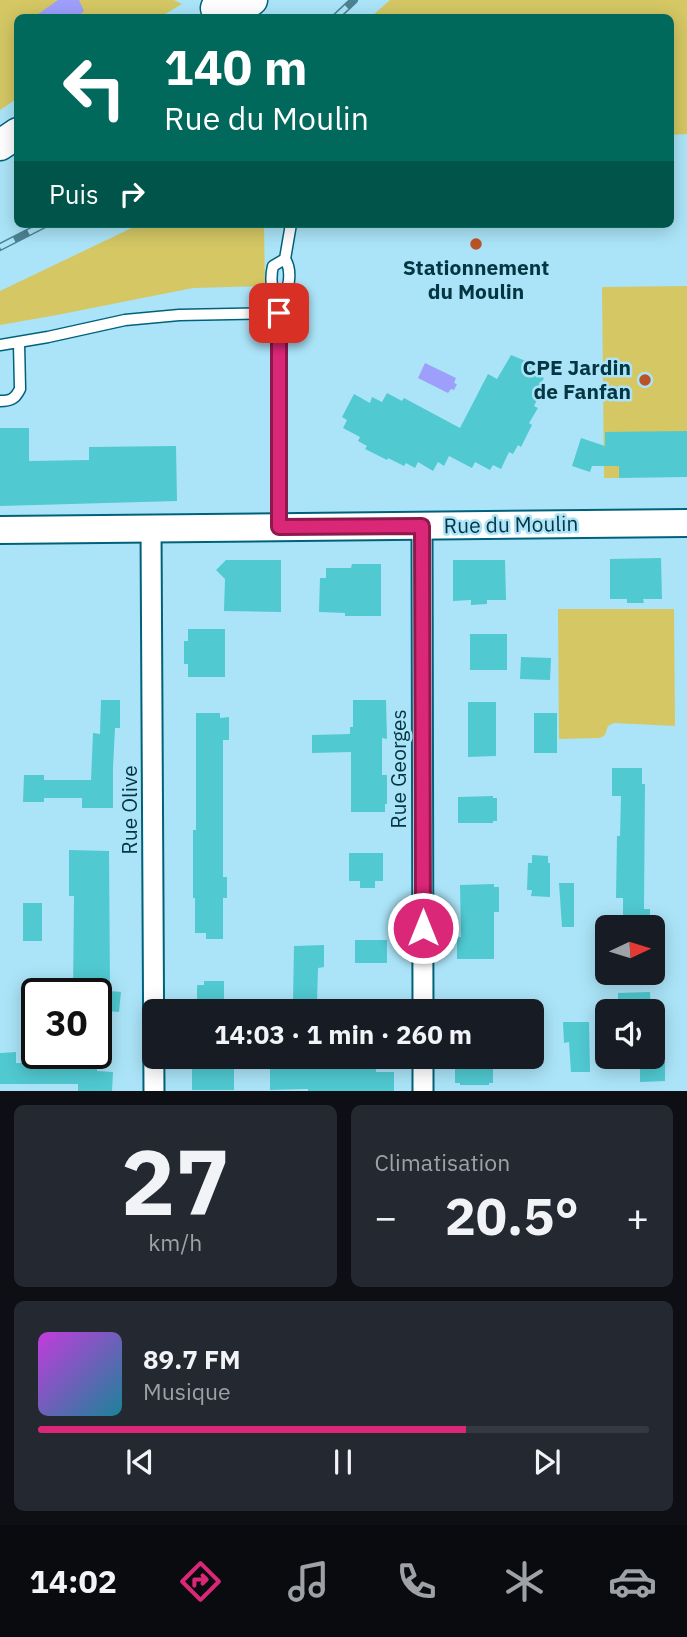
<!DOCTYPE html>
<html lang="fr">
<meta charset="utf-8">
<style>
body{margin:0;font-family:"IBM Plex Sans",sans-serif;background:#242831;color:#f1f3f6;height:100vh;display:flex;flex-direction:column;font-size:26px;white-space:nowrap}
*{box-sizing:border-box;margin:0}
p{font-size:23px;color:#9ea1a6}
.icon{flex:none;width:38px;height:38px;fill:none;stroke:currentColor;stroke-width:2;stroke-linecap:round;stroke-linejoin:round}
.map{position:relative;height:1091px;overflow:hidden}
.sheet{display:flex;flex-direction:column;gap:14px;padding:14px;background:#0d0f14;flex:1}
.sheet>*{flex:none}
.guide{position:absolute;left:14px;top:14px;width:660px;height:214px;border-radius:10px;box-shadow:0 4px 18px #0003;background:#00695c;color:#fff;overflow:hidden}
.needle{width:46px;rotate:86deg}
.buttons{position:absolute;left:595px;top:915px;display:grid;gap:14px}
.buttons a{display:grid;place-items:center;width:70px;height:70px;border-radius:10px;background:#171b24;box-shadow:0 4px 18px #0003;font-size:35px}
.speed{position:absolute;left:21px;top:978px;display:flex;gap:14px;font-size:35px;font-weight:700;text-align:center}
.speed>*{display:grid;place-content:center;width:91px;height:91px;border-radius:50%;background:#171b24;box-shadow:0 4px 18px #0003;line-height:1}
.speed .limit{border:4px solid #111;border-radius:10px;background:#fff;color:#111}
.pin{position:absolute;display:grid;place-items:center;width:60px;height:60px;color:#fff;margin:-30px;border-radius:14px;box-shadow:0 4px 10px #0006}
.me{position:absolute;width:77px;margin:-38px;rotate:0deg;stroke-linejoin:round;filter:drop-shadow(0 0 5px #0008)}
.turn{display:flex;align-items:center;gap:24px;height:147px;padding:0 35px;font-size:32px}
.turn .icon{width:91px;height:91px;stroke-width:2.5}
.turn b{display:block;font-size:49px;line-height:60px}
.then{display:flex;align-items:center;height:66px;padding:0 35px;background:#0003;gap:14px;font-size:26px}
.big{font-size:52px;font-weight:800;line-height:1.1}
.sheet .tile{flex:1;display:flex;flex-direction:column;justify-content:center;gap:10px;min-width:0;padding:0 24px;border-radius:10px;background:#242831}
.sheet .dial{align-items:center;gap:0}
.dial b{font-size:91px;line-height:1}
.song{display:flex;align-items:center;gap:21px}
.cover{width:84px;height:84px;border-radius:10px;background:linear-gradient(135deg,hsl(290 70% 55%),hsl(190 70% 35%))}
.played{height:7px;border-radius:4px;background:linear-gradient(90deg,#db2777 70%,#363941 70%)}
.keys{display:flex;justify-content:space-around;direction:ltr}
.heat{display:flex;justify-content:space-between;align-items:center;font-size:38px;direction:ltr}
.sheet .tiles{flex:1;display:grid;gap:14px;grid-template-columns:1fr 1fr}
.tile:last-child{grid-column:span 2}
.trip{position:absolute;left:142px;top:999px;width:402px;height:70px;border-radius:10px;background:#171b24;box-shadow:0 4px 18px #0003;font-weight:800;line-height:70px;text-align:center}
.tabs{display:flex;height:112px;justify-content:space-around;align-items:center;background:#090b0e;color:#9ea1a6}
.tabs .icon{width:49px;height:49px}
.tabs .active{color:#db2777}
.tabs b{font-size:32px;color:#f1f3f6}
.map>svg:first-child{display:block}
</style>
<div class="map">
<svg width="687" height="1091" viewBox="0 0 687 1091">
<rect width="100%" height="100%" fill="#abe4f8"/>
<path fill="#d4c764" d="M0 0H174L182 4 160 17 18 18 17 103 15 100 0 110Z
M390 0H687V134L670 135V18L371 17Z
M140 224H264L265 286 193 288 57 315 0 325V291Z
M687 286V431L614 466H619V478H604L602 287Z
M558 609H674L675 726 614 723 608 726 605 735 600 738 559 739Z"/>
<path fill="#9d9ffb" d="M58 0H79L84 11 77 17H34Z
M425 363 456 378 454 383 457 384 454 390 451 389 448 393 418 378Z"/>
<path fill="#50c9d1" d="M511 355 533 364 529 371 544 378 535 394 539 396 534 406 538 408 529 423 532 425 521 447 518 445 513 454 509 452 501 469 493 465 490 470 475 462 472 468 449 456 444 466 438 462 433 471 418 462 415 468 406 463 404 466 388 458 387 460 365 449 367 446 358 441 360 437 343 428 347 420 342 417 354 394 370 403 372 397 382 402 387 393 402 401 404 398 460 428 488 374 497 379Z
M0 428H29V461L89 460V447L176 446 177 501 0 506Z
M687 431V477L619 478V466H592L590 472 572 466 581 438 605 446V432Z
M661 558 662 599H643L644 603H627V599H610V559Z
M226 560H281V612L224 611 225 579 216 570Z
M453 560H505L506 600H487V604L471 605V600L453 601Z
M352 564H381V616H345V613L319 612 320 578H326V568H351Z
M188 629H225V677H188V664H184V641H188Z
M470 634H507V670H470Z
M521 657 551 658 550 680 520 679Z
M101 700H120V728H115L113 768V808H82V798H44V802H23L24 775H44V780H91L93 733 100 734Z
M353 700H386L387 739 382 738V775H387V804H385V812H351V752L312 753V735L350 734V727H353Z
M468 702H496V756L468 757Z
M196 713H220V718L229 717V740H223V877H227V898H223V939H206V933H195V898H193V830H196Z
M534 713H557V753H534Z
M612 768H642V784H645L644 909H650V928H623V898H616L617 836H620L621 796H612Z
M493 796V798H497V821H493V823H458V797Z
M69 850 109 851 110 991 121 992 119 1012 96 1010V994H73L74 896H69Z
M349 853H383V881H375V888H360V881H349Z
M532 855 548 856V863H550V897L531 896 532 890H527L528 863H532Z
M559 883H574V927H562Z
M494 884V887H499V912H494V959H457V937H461L460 885Z
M23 903H42V941H23Z
M355 940H387V963H355Z
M324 945V967L318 968 317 1003 293 1002 294 946Z
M204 981H224V1012H197V985H204Z
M650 992 651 1012H618V993Z
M563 1022H589L590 1072H571L569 1042 564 1043Z
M16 1052V1063H68V1059L97 1060V1071L113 1072 112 1091H78V1084H0V1053Z
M192 1057H222L223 1067H234V1090H192Z
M272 1057H318V1062H350V1057H366L367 1065H376V1072H394V1091H308V1089L270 1090V1066H272Z
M460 1057H489V1063H493V1083H489V1085H460V1083H455V1059H460Z
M665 1061V1081L640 1082V1062Z"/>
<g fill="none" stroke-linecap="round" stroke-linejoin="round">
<g stroke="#00627a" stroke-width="13">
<path id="lane" d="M280 313C273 298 269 282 273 266L285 259
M0 345 48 337 125 320 179 315 280 313
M0 401C11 401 15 399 20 389L19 343
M279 525 280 313C285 296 295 275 285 259L291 224"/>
</g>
<g stroke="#00627a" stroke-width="23">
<path id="street" d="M422 526 423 1012
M151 528 154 1091
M423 1057V1091"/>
</g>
<g stroke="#00627a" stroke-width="30">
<path id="secondary" d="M0 530 687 523"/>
</g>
<g stroke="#00627a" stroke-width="33">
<path id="primary" d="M216 8 238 10 252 0
M0 145 18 133"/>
</g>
<use href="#lane" stroke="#fff" stroke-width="10"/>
<use href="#street" stroke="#fff" stroke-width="19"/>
<use href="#secondary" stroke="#fff" stroke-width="26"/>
<use href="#primary" stroke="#fff" stroke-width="30"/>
<g stroke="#4d8292" stroke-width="8">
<path id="rail" d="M335 18 354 0
M0 247 45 224"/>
</g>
<use href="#rail" stroke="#abe4f8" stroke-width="5" stroke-dasharray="16" stroke-linecap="butt"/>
</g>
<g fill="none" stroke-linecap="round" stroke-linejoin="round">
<g stroke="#8e194d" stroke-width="18">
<path id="route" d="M279 313V527L422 526 423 928"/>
</g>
<use href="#route" stroke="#db2777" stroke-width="12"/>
</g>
<g fill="#ba5428" stroke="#abe4f8" stroke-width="2.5">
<circle cx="476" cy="244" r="7"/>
<circle cx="645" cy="380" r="7"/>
</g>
<g text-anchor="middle" stroke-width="5" stroke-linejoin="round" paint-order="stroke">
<g font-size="21" font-weight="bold" fill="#043542" stroke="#abe4f8">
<text x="476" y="275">Stationnement<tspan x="476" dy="24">du Moulin</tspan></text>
<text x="631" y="375" text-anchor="end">CPE Jardin<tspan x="631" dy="24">de Fanfan</tspan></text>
</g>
<g font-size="21" fill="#043542" stroke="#abe4f8">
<text transform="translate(511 525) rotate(-1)" y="7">Rue du Moulin</text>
<text transform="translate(399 769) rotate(-90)" y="7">Rue Georges</text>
<text transform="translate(130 810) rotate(-90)" y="7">Rue Olive</text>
</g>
</g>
</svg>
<div class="buttons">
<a><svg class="needle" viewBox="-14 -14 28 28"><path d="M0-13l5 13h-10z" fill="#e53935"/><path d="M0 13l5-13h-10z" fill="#9ea1a6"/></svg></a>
<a><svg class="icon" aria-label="sound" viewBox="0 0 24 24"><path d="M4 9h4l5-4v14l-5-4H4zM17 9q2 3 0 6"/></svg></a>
</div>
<div class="speed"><div class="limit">30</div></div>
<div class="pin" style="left:279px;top:313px;background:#d93025"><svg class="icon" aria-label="arrive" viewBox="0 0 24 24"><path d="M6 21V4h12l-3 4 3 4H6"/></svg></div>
<svg class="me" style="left:423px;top:928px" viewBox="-20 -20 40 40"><circle r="17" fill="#db2777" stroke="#fff" stroke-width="3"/><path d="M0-11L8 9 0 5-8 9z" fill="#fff"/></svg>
<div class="trip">14:03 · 1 min · 260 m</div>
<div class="guide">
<div class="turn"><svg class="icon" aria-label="left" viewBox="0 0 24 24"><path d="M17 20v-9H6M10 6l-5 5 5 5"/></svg><div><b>140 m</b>Rue du Moulin</div></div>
<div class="then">Puis<svg class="icon" aria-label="right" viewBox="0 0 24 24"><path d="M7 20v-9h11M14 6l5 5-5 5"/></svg></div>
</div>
</div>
<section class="sheet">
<div class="tiles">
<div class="tile dial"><b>27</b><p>km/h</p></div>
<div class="tile"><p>Climatisation</p>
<div class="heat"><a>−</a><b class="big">20.5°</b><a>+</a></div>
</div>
<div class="tile">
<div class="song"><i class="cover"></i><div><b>89.7 FM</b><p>Musique</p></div></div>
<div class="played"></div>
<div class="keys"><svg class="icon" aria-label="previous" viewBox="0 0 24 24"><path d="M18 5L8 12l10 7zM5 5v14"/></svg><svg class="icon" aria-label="pause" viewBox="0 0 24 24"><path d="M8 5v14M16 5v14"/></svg><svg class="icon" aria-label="next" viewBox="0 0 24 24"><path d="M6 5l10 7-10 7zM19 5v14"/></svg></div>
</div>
</div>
</section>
<nav class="tabs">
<b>14:02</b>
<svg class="icon active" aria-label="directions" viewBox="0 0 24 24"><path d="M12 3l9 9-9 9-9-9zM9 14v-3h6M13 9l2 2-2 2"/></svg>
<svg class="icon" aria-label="music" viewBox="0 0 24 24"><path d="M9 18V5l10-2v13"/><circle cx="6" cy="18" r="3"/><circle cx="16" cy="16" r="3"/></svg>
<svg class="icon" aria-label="phone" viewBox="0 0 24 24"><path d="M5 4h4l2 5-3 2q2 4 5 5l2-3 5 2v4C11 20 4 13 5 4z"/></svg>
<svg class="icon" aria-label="climate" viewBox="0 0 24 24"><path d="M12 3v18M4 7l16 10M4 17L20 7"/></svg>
<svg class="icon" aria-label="car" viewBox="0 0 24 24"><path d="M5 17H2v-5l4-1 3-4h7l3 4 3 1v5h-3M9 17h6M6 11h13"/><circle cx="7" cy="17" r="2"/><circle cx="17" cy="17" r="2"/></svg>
</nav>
